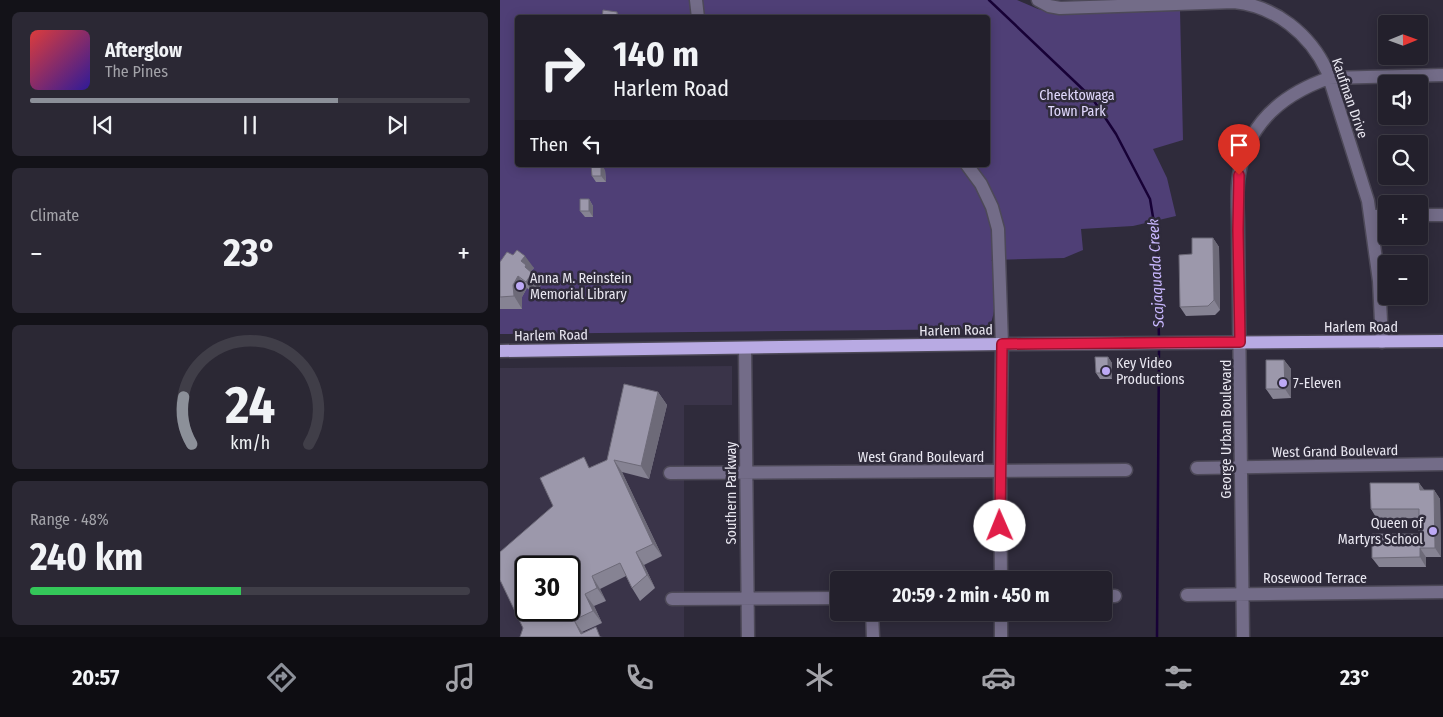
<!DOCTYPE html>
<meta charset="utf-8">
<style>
body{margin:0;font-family:"Fira Sans Condensed",sans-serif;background:#2b2834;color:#f1f3f6;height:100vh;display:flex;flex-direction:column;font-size:19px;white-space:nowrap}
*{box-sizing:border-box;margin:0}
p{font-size:16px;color:#a3a3a9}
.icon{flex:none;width:28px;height:28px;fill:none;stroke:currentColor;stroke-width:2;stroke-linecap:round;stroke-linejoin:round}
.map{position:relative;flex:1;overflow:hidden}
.sheet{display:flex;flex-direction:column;gap:12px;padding:12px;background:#131218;width:500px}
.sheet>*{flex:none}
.guide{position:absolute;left:15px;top:15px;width:475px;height:152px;border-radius:5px;box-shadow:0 2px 12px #0003,0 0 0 1px #403e48;background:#23202c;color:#f1f3f6;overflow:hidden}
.needle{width:32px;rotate:89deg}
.fabs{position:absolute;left:878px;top:15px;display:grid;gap:10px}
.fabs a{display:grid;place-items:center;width:50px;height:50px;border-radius:5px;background:#23202c;box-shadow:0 2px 12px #0003,0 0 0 1px #403e48;font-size:25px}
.speed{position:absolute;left:15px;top:556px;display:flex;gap:10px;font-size:25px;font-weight:700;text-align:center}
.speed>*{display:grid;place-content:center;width:65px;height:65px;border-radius:50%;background:#23202c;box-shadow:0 2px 12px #0003,0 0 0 1px #403e48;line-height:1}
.speed .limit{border:2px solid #111;border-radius:8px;background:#fff;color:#111}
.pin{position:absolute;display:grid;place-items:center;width:42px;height:42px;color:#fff;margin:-51px -21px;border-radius:50% 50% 50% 0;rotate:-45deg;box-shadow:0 0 5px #0007}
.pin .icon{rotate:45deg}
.me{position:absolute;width:55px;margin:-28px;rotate:359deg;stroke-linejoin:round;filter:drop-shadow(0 0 4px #0008)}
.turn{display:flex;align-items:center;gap:18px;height:105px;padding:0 15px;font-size:22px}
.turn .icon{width:65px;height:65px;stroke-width:2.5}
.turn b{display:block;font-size:35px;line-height:42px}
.then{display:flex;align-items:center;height:48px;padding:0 15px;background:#0003;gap:10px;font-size:19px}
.big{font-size:38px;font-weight:700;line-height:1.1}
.sheet .widget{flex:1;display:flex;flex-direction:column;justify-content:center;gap:8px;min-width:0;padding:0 18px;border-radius:8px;background:#2b2834}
.sheet .dial{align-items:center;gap:0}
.dial svg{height:130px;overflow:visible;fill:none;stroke:#403e48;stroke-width:7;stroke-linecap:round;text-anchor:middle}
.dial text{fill:#f1f3f6;stroke:none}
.song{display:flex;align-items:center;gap:15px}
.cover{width:60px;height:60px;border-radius:8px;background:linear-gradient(135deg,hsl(0 70% 55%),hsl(250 70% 35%))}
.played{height:5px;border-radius:2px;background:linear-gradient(90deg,#8c9099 70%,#403e48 70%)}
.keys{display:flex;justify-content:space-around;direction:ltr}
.heat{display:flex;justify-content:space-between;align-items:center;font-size:28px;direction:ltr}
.charge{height:8px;border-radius:4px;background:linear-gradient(90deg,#34c759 48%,#403e48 0)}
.trip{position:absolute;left:330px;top:571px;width:282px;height:50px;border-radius:5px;background:#23202c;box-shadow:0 2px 12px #0003,0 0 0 1px #403e48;font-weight:700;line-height:50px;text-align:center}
.menu{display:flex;height:80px;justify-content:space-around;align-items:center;background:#0e0d12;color:#a3a3a9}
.menu .icon{width:35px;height:35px}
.menu .active{color:#8c9099}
.menu b{font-size:22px;color:#f1f3f6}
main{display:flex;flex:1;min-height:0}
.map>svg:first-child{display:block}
</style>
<main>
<section class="sheet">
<div class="widget">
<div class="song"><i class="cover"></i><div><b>Afterglow</b><p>The Pines</p></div></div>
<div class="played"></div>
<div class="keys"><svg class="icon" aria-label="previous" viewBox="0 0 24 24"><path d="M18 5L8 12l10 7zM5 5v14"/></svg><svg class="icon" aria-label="pause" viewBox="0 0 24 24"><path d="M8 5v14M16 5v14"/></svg><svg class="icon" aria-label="next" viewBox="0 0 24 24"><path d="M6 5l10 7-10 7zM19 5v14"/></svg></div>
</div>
<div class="widget"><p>Climate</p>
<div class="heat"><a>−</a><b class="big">23°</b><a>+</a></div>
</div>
<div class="widget dial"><svg viewBox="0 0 100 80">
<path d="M14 69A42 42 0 1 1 86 69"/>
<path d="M14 69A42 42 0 0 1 9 40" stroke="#8c9099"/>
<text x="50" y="56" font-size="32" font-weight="700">24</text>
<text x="50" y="72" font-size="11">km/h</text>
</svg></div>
<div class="widget"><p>Range · 48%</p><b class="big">240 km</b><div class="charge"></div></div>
</section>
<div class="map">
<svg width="943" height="637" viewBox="0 0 943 637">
<rect width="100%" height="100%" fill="#2f2b3b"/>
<path fill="#3a3449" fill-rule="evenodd" d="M232 366V405H184V637H0V368ZM26 568H69V610H26Z"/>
<path fill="#4f3f76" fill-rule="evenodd" d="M0 0H517L538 9 555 13 680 10 683 140 653 149 667 178 676 216 633 226 581 229 583 250 564 258 491 260 493 261C493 278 499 317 487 329L0 334ZM18 18H488V165H18Z"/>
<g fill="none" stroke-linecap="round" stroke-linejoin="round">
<path stroke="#170136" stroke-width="2.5" d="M489 0 592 98 616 134 650 199 656 235 659 338
M657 637 659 346"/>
<g stroke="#4d4958" stroke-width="15">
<path id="minor" d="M196 0 198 18
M538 0 549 6 560 8 734 2C775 6 810 34 827 71L868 201 879 281 882 342
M467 165 481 184 492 207 498 229 502 344 500 472 501 580
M919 215H943
M871 216H886
M245 348 248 637
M697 468 943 464
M170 473 626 470
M687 595 943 592
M604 596H615
M172 599 339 598
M372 612 373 637
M501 612V637
M743 637 738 229C738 211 736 192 739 175 747 123 783 94 829 78L943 75"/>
</g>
<g stroke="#4d4958" stroke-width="15">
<path id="major" d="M0 351 502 344 943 341"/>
</g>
<use href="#minor" stroke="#736c88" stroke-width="12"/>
<use href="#major" stroke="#b8aae3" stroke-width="12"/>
</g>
<path fill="#868393" d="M105 170 106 182H96L92 176Z
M89 199 93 206V217H85L80 211Z
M713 238 719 247 720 310 715 315 686 316 680 307 692 254Z
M13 255 34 268 31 271 41 285 34 294 27 288 22 297V309H0V262Z
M608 357 612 363V379H600L596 373Z
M784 360 791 369V398L773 399 766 389Z
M158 392 167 405 149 479 122 472 162 556 144 565 155 588 140 601 132 588 126 576 100 589 106 601 94 606 102 623 82 632 83 633 103 637 23 628 53 506 91 467 107 460Z
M919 483 924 490H934L940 499 941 557H926V567H879L872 558 919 534V518L877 519 871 509Z"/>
<path fill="#6d6a78" d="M117 12 121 18H117Z
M101 165H102L105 170 106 182 101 176Z
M89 199 93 206V217L89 211Z
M713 238 719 247 720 310 714 300Z
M25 256 34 268 31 271 41 285 34 294 26 282 21 261Z
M18 276 27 288 22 297V309L14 296 13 285Z
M608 357 612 363V379L608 373Z
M784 360 791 369V398L785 389Z
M158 392 167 405 149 479 141 466Z
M114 460 122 472 162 556 153 544Z
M919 483 926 492 920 490Z
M934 490 940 499 941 557 935 548Z
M920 548 926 557V567L920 557Z
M136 552 144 565 155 588 147 575Z
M92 576 100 589 106 601 97 588Z
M85 594 94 606 102 623 93 611Z
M74 620 82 632 85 637 81 634Z"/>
<path fill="#9c98ab" stroke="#6d6a78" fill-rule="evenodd" d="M103 10 117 12V18H102Z
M91 165H101V176H92Z
M80 199H89V211H80Z
M692 238H713L714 300 708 306 680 307 679 255 692 254Z
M17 250 25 256 21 261 26 265 25 267 32 273 26 282 18 276 13 285 14 296 0 297V262L7 252 13 255Z
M595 357H608V373H596Z
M766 360H784L785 389H766Z
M124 384 158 392 141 466 114 460 153 544 136 552 147 575 132 588 120 563 92 576 97 588 85 594 93 611 74 620 81 634 96 627 100 637H20L23 628 0 580V552L53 506 40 478 84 457 89 468 107 460ZM26 568H69V610H26Z
M870 483H919L920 490H934L935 548H920V557L872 558V534H919V509H871Z"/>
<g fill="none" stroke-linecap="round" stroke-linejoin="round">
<g stroke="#92132f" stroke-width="12">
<path id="route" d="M500 526 502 344 740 342 738 230 739 175"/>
</g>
<use href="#route" stroke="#e11d48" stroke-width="9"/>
</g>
<g fill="#bda9f5" stroke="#2f2b3b" stroke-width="2">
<circle cx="20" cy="286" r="5"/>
<circle cx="606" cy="371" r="5"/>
<circle cx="783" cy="383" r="5"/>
<circle cx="933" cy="531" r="5"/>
</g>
<g text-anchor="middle" stroke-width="5" stroke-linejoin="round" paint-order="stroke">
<g font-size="14" fill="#e1d9fe" stroke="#2f2b3b">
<text x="577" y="100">Cheektowaga<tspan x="577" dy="16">Town Park</tspan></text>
</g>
<g font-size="14" fill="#e9e7f1" stroke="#2f2b3b">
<text transform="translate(850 98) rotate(71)" y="5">Kaufman Drive</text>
<text x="861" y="332">Harlem Road</text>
<text transform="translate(456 330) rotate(-1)" y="5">Harlem Road</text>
<text transform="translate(51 335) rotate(-1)" y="5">Harlem Road</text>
<text transform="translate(726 429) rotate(-90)" y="5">George Urban Boulevard</text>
<text transform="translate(835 451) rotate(-1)" y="5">West Grand Boulevard</text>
<text x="421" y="462">West Grand Boulevard</text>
<text transform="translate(231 493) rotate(-90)" y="5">Southern Parkway</text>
<text x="815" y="583">Rosewood Terrace</text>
</g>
<g font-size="14" fill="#e9e7f1" stroke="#2f2b3b" text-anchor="start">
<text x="30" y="283">Anna M. Reinstein<tspan x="30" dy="16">Memorial Library</tspan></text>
<text x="616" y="368">Key Video<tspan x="616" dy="16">Productions</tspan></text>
<text x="793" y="388">7-Eleven</text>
<text x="923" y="528" text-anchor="end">Queen of<tspan x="923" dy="16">Martyrs School</tspan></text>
</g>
<g font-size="15" font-style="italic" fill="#c8b7fe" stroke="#2f2b3b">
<text transform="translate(656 273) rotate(-93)" y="5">Scajaquada Creek</text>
</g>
</g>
</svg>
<div class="fabs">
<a><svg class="needle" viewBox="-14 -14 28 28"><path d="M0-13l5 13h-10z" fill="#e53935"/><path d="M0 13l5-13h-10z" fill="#a3a3a9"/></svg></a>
<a><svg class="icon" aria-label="sound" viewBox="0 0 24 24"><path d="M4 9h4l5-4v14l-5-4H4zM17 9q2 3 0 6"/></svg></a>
<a><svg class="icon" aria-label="search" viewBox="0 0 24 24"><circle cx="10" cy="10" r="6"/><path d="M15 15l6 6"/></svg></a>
<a>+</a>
<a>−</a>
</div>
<div class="speed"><div class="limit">30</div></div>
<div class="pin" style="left:739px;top:175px;background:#d93025"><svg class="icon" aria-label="arrive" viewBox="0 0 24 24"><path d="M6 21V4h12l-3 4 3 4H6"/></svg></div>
<svg class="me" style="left:500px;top:526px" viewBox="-20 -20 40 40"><circle r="19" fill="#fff"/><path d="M0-13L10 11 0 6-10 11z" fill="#e11d48"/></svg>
<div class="trip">20:59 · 2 min · 450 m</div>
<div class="guide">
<div class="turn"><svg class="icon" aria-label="right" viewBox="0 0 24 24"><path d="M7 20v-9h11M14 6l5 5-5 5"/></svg><div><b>140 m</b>Harlem Road</div></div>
<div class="then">Then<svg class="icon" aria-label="left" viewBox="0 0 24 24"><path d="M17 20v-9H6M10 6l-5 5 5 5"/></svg></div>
</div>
</div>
</main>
<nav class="menu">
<b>20:57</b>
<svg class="icon active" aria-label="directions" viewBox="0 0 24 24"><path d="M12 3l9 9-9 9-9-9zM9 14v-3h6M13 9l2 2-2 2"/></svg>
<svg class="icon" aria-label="music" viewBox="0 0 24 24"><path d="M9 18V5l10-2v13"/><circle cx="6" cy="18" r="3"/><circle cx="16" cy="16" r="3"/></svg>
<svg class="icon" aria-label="phone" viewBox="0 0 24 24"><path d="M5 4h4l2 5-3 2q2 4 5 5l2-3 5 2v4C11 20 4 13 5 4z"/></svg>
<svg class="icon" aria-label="climate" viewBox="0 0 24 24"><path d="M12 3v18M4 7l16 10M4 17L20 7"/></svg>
<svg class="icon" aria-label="car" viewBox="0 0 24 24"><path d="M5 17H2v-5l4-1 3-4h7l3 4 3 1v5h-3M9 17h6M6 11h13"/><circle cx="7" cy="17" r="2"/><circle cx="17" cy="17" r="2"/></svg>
<svg class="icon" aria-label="filters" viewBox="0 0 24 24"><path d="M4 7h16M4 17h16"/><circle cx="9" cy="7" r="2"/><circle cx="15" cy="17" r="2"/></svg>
<b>23°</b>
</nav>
